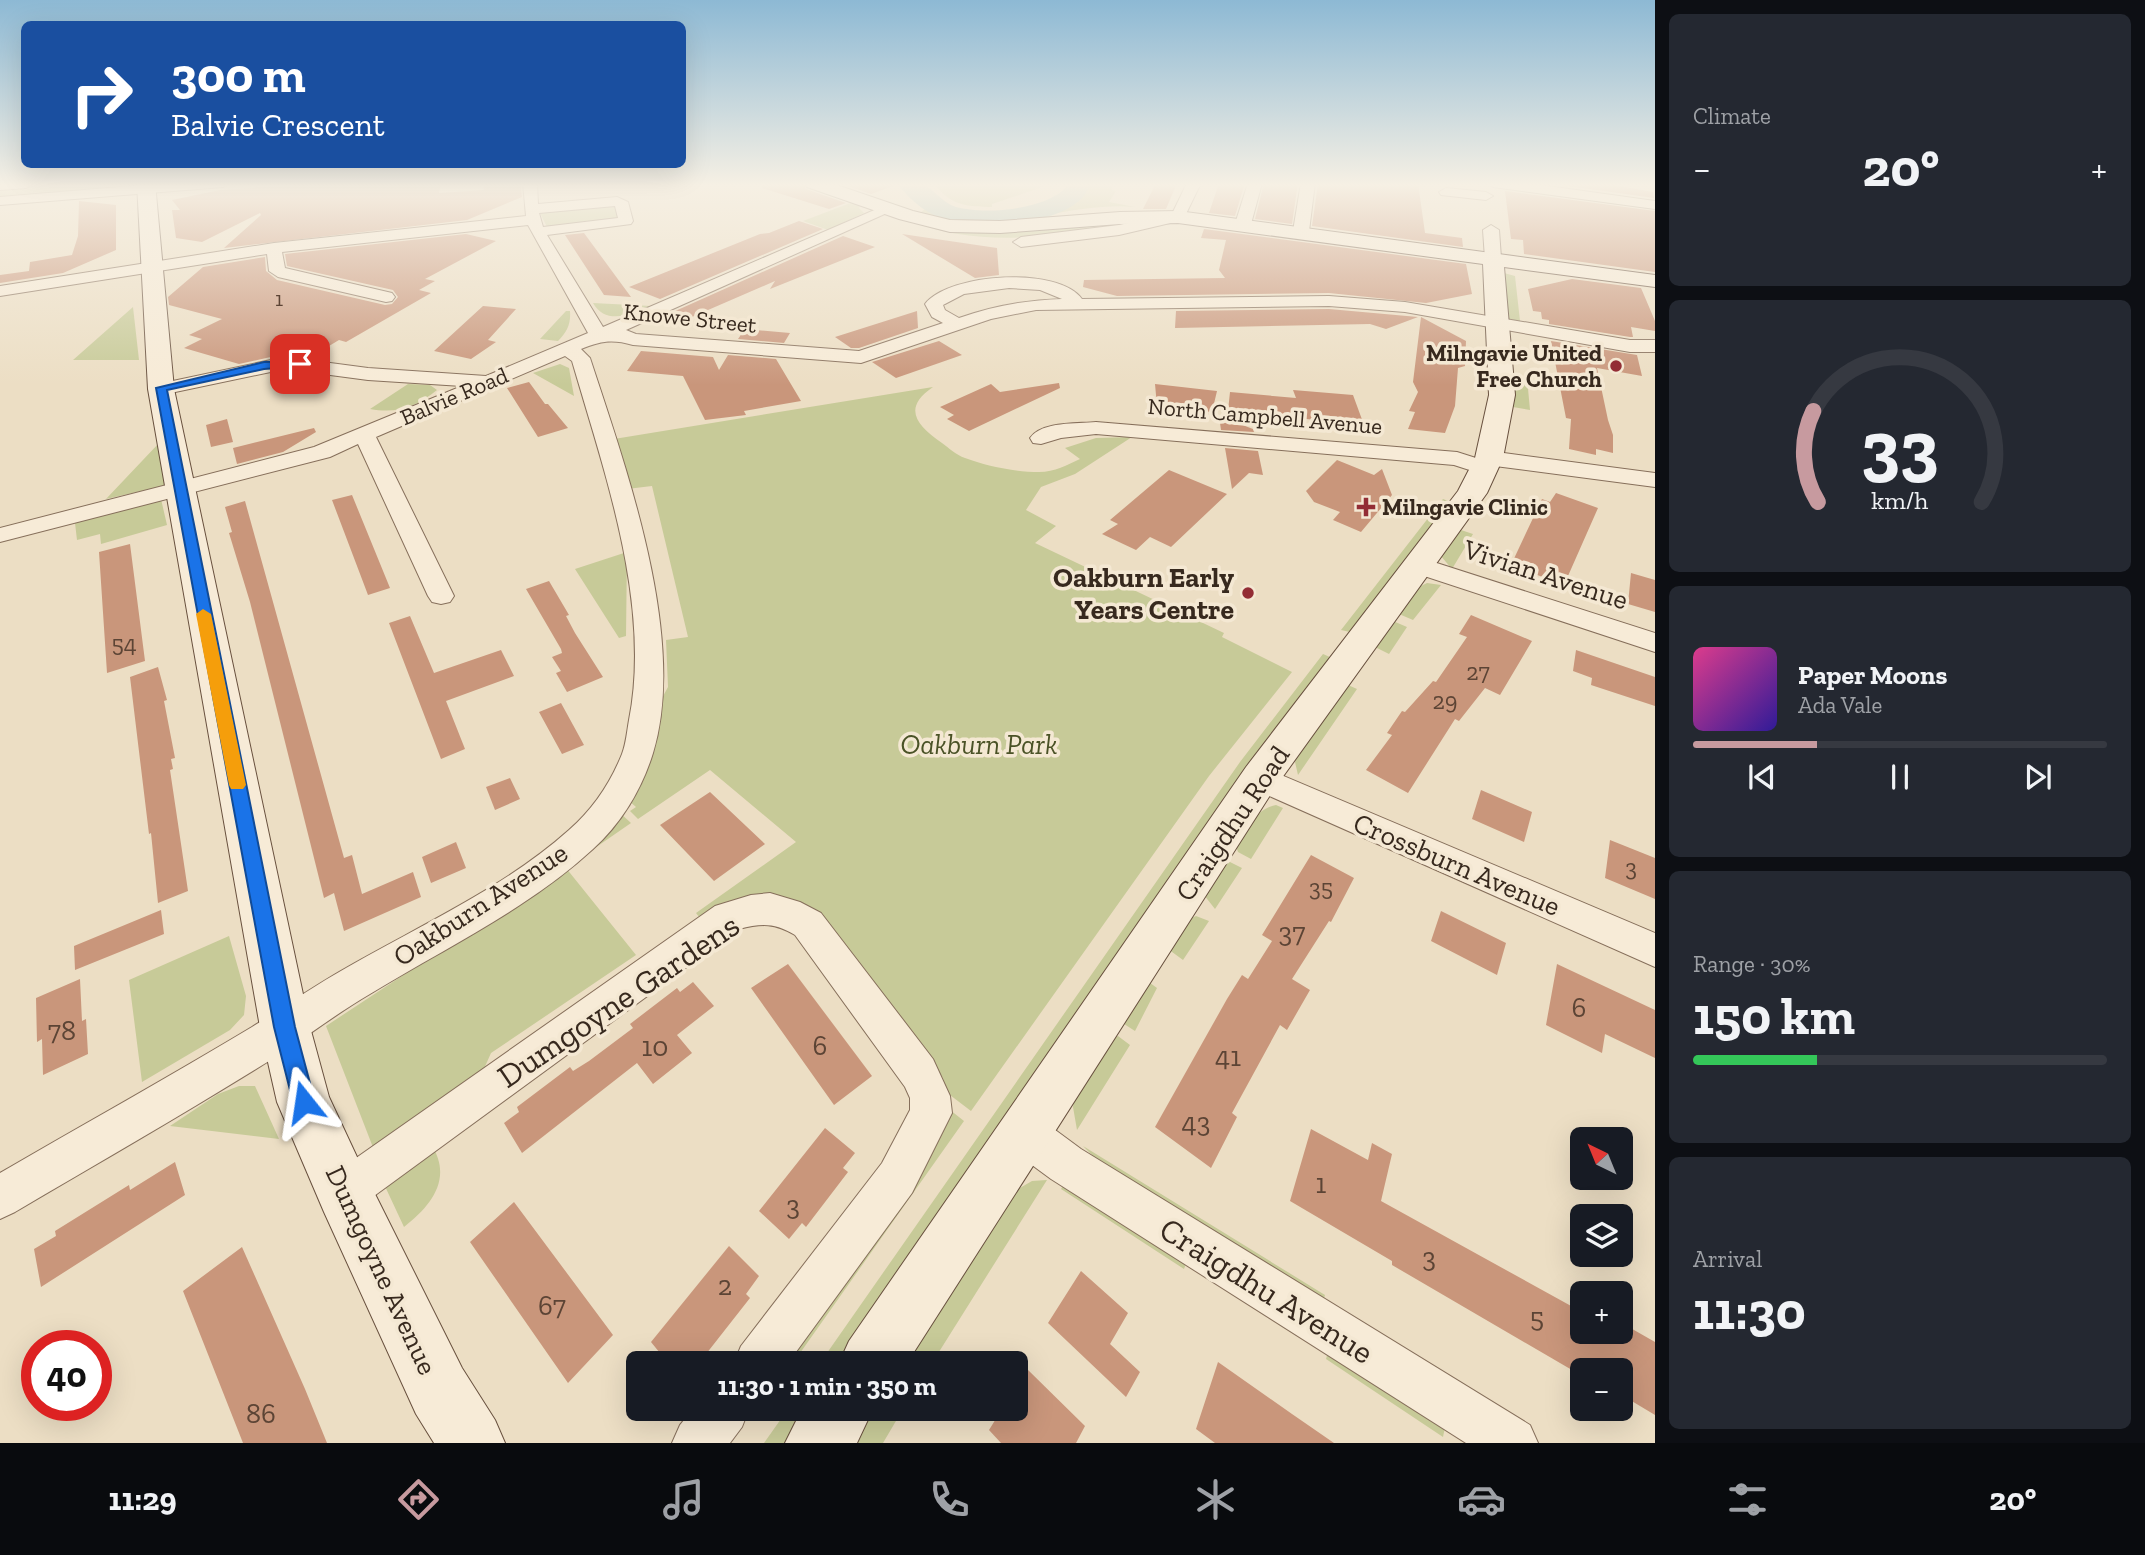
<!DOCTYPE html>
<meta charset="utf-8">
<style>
body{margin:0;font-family:"Zilla Slab",serif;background:#242831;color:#f1f3f6;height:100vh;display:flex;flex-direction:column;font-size:26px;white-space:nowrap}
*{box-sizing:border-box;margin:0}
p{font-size:23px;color:#9ea1a6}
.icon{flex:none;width:38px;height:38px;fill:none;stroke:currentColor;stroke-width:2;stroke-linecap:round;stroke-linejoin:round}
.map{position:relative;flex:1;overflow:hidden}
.sheet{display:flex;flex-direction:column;gap:14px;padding:14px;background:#0d0f14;width:490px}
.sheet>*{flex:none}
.banner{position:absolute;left:21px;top:21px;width:665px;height:147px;border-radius:10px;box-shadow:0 7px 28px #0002;background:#1a4fa0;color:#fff;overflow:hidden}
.needle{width:46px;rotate:317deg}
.fabs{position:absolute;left:1570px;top:1127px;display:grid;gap:14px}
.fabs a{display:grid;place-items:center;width:63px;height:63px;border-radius:10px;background:#171b24;box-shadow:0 7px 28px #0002;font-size:35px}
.speed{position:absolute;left:21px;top:1330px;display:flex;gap:14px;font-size:35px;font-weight:700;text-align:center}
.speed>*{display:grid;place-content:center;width:91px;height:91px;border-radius:50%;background:#171b24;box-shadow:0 7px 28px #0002;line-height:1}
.speed .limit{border:10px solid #d22;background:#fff;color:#111}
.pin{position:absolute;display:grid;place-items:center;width:60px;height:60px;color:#fff;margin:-30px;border-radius:14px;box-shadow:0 4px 10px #0006}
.me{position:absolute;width:77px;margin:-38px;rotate:345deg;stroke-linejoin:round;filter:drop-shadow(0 0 5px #0008)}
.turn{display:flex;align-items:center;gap:24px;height:147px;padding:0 35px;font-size:32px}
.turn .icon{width:91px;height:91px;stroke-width:2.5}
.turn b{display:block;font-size:49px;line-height:60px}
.big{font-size:52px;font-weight:800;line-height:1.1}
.sheet .tile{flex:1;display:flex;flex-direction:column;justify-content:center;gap:10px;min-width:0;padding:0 24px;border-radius:10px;background:#242831}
.sheet .dial{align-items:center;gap:0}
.dial svg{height:182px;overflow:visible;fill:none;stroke:#363941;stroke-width:7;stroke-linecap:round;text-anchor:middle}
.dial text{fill:#f1f3f6;stroke:none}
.song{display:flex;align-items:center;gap:21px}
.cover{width:84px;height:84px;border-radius:10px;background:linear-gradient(135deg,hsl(330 70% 55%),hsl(250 70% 35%))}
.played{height:7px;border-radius:4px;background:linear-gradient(90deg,#c79a9f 30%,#363941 30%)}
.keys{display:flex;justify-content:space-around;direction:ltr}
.heat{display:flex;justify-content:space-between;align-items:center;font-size:38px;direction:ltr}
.charge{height:10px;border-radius:5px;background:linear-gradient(90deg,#34c759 30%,#363941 0)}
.trip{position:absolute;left:626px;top:1351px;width:402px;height:70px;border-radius:10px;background:#171b24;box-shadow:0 7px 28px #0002;font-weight:800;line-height:70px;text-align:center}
.menu{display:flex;height:112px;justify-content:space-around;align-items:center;background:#090b0e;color:#9ea1a6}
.menu .icon{width:49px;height:49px}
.menu .active{color:#c79a9f}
.menu b{font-size:32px;color:#f1f3f6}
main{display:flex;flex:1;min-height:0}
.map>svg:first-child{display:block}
</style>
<main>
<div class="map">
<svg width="1655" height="1443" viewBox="0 0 1655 1443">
<rect width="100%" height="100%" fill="#ecdec4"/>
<path fill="#c7ca98" d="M66 183H136L134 189 0 199V188Z
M934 183 1030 184H1041L1040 188 992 204V207C967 207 949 205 934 183Z
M1086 183H1111L1112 190 1116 191 1109 202 1135 207C1089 203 1045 218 1000 221 973 223 946 220 920 213L925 209C937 212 950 216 962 217 1000 220 1045 216 1080 200Z
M853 202 861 205 859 208 864 213 828 230 803 221Z
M617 205 620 221 547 227 540 213Z
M1166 218C1080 231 992 254 907 220L932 225Z
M1504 273 1515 276 1520 321 1508 319Z
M593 303 651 306C632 314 606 326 593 303Z
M133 307 139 360H73Z
M566 311H570C571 324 567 332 558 341L540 339Z
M560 364 569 368 574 396 533 373Z
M1513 377 1527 378 1530 410 1513 407Z
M408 384 430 385 437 390C416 407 397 414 370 409Z
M933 387C902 408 916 425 942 443 949 448 956 455 965 458 986 466 1016 472 1039 472 1055 472 1067 465 1080 459L1065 448 1096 438 1132 437 1075 474 1041 487 1026 510 1056 526 1035 543 1224 633 1222 637 1292 672 1209 776 971 1111 946 1092 943 1078 817 921 703 922 696 913 796 842 710 770 638 819 630 811 636 807 628 800 661 700 668 687 666 640 688 637 652 486 627 489 614 439Z
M160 442 168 485 106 499Z
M161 499 167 525 101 544 100 534 77 540 75 523Z
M1443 499 1453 503 1350 632 1341 630Z
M1461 530 1473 534 1452 569 1440 555Z
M627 552 626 636 619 638 575 569Z
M1427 583 1441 585 1413 620 1399 614 1419 587Z
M1393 621 1407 627 1389 654 1375 647Z
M1323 654 1332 658 1112 972 842 1363H820L1240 762Z
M1348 685 1357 689 1298 775 1295 762 1300 748Z
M1276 805 1283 808 1251 859 1238 852 1236 846C1247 829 1255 809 1276 805Z
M619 812 631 823 566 868 636 955 491 1053 479 1080 374 1150 326 1026 566 868Z
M1230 862 1242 868 1215 909 1204 895 1224 863Z
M1196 916 1209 921 1183 960 1168 949 1187 920Z
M229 936 246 996 244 1015 230 1030 142 1082 129 980Z
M1146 980 1157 988 1135 1031 1121 1022Z
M1118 1036 1130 1045 1077 1130 1073 1107 1075 1094 1111 1038Z
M239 1086H255L279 1139 170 1126 218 1094Z
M945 1106 964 1121 793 1363H777L883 1217Z
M431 1144C453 1178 432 1205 404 1227L383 1182Z
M1083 1146 1325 1295 1323 1302 1097 1160Z
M1047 1180 932 1363H924L909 1350 1011 1193 1032 1181Z
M1064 1184 1187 1261 1184 1269 1061 1189Z
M1328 1352 1445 1427 1443 1437 1326 1359Z
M788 1409H811L787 1443H764Z
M871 1409H903L883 1443H850Z"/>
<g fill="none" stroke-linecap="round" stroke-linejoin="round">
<path fill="#a6c0b6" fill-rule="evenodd" d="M897 183C904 183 913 182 919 183 932 186 942 203 956 207 985 215 1051 210 1070 183H1092C1088 189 1085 196 1079 201 1049 227 975 229 939 217 924 212 906 196 897 183Z"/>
</g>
<path fill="#c9967b" d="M328 183H441L439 193 484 190 483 183H520L522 197 467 220 224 248 261 215 260 213 202 242 176 238 172 210H180L172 200 220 190Z
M763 183H802L806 189 846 203 829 209 762 188Z
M840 183H893V186L871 194Z
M1156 183H1177L1166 209H1143Z
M1219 183H1245L1235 216 1209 213Z
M1264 183H1298L1292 224 1255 219Z
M1318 183H1418L1425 233 1462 238 1463 247 1312 226Z
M1547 183 1613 185 1653 192 1654 198Z
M1505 191 1655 211V272L1524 254 1523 240 1511 239Z
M79 201 116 205V250L63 273 0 283V275L29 271 30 262 72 255 78 236Z
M799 221 823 229 660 299 629 287 760 234 769 233Z
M1204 229 1466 264 1472 294 1426 303 1329 293 1117 296 1083 287 1084 280 1225 278 1219 270 1226 240 1201 238Z
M584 233 631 297 604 295 565 235Z
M466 234 496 241 425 279 435 281 419 290 431 293 346 342 339 340 309 358 284 354 239 364 184 348 202 339 189 335 222 319 169 305 168 297 203 267 265 257 266 271 277 280 385 305 392 304 398 297 393 290 287 266 285 254Z
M902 234 997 248 999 275 975 278Z
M843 236 875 247 770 289 775 281 678 323 673 312Z
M1572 279 1641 288 1655 321V331L1631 327 1633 337H1630L1549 324V320L1542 319 1541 312 1533 311 1528 289Z
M483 306 516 309 488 340 496 342 471 359 434 351Z
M1329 309 1418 317 1386 329 1370 324 1175 328 1176 311Z
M917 311 918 328 859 348H851L835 337Z
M1421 317 1466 341 1465 366 1458 368 1455 406 1445 433 1408 429 1415 412 1409 411 1418 392 1413 382Z
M745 329 790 333 784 343 738 339Z
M939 341 962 355 896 378 872 362Z
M1551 341 1637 355 1642 376 1597 368 1608 420 1613 435V453L1596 449V455L1569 449 1571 419 1566 418Z
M641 351 713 357 719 370 728 355 776 359 801 401 744 411 746 415 705 420 683 376 627 371Z
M529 382 545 404H548L568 428 538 437 507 388Z
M1059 383 1060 388 969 431 947 419 954 415 940 407 991 384 1000 392Z
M1155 384 1217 391 1212 412 1157 406Z
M1293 390 1353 395 1364 425 1228 411 1230 392 1296 398Z
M1219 416 1253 429 1254 432 1221 430Z
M227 419 233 442 211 447 206 425Z
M314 428 316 432 283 452 237 464 233 448Z
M1225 448 1258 451 1263 475 1249 473 1232 489Z
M1337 460 1374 475 1382 469 1392 495 1361 532 1333 520 1340 512 1314 502 1306 491Z
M1169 470 1227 494 1171 547 1150 537 1136 550 1102 534 1118 524 1110 520Z
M1556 493 1598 508 1564 585 1511 565 1542 499 1550 502Z
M352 495 390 588 368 595 332 500Z
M245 501 344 858 352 855 362 894 413 872 421 897 344 931 334 893 324 898 250 602 229 533 232 532 225 507Z
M130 544 145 661 107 673 99 552Z
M1631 573 1655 580V612L1628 604Z
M549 581 569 615 566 616 575 633 603 677 567 692 556 673 561 671 552 657 562 653 561 649 526 589Z
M1471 615 1532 641 1500 695 1485 688 1459 721 1455 719 1408 793 1366 770 1392 735 1387 733 1402 711 1405 712 1433 681 1436 682 1467 637 1459 634Z
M410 616 434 673 501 650 514 676 446 701 465 749 441 759 389 623Z
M1576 650 1655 677V706L1591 685 1592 678 1573 671Z
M158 667 167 700 164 701 175 758 171 759 173 769 170 770 188 891 158 903 151 833 149 834 130 677Z
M561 703 584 745 562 754 539 712Z
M510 778 520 799 495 810 486 787Z
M1481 790 1532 812 1524 842 1472 819Z
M710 792 765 844 714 881 660 825Z
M1610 840 1655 858V899L1605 878Z
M456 842 466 868 431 883 422 857Z
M1311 855 1354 878 1331 922 1329 921 1292 979 1310 990 1287 1030 1280 1025 1232 1113 1237 1117 1211 1168 1155 1127 1227 999 1242 975 1248 979 1272 941 1262 935Z
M161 910 164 934 75 970 74 946Z
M1441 911 1506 943 1497 975 1431 941Z
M788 964 872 1076 834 1105 751 988Z
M1557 964 1655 1010V1058L1605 1034 1602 1053 1546 1025Z
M80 979 82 1021 86 1019 88 1054 43 1075 42 1039 37 1042 36 998Z
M693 982 714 1006 677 1035 692 1053 653 1084 637 1063 522 1153 504 1123 519 1112 517 1107 570 1067 573 1071 589 1061 633 1028 630 1024 677 988 680 992Z
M825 1128 855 1153 843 1168 848 1172 806 1227 802 1223 789 1239 759 1211Z
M1311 1129 1368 1160 1372 1143 1392 1154 1381 1201 1582 1312V1332L1620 1334V1322L1655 1342V1415L1620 1394V1370H1572L1392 1265V1261L1290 1201Z
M175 1162 185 1195 41 1287 34 1249 56 1236 55 1231 129 1185 130 1190Z
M514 1202 613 1335 568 1383 470 1242Z
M729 1246 759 1276 746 1294 750 1298 699 1363H668L651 1342Z
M242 1247 305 1389 327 1443H243L183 1291Z
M1081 1271 1128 1313 1110 1344 1140 1372 1126 1397 1048 1323Z
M1218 1362 1292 1414 1334 1443H1215L1196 1429Z
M1027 1369 1085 1426 1076 1443H1001L989 1430 1002 1409H1017V1385Z"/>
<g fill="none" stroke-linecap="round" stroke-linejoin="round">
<g stroke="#866f5b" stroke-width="2">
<path id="street" d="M168 183H230L223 187 0 205V197Z
M523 183H537L538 204 617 197 628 202 633 221 631 224 547 235 603 327 886 205 891 204 898 208 626 330 636 334 859 351 943 323 932 317 925 304C949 273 1058 266 1082 299L1329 296 1405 302 1630 340H1655V352H1630L1405 312 1329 306 1036 310 991 319 861 363 633 345C612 339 601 341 581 349L590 358C626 468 688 639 653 753 642 789 621 824 593 849 528 909 445 948 370 994 339 1012 310 1034 280 1054 193 1109 103 1160 15 1212L0 1219V1173C84 1124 169 1077 252 1027 284 1007 314 986 346 968 421 925 504 888 569 830 593 809 610 784 622 754 626 744 627 731 629 720 652 605 604 471 572 361L565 356 376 437 454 596 450 602 441 604 432 602 428 596 358 444 330 457 0 542V528L314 447 462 386 368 380 285 369 161 395 154 393 151 389 154 385 285 357 368 368 486 376 588 333 528 225 282 252 285 268 392 293 395 297 392 301 386 302 278 277 269 271 267 254 0 296V286L274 243 526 216ZM615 206 618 218 543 227 539 213ZM1009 288 1040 290 1062 299C1027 300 993 306 959 318L945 310 943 305 964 294Z
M1187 183H1201L1183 220 1119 235 1021 247 1013 242 1021 237 1119 225 1172 214Z
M1248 183H1262L1251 224 1243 229 1235 224Z
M1301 183H1315L1309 231 1301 236 1293 231Z
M1486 183H1526L1655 201V209L1493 187Z
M1446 188 1486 192 1493 196 1486 200 1441 195 1439 192Z
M1491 225 1499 230 1501 258 1493 263 1485 258 1483 230Z
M1096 422 1457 452 1479 459 1481 453 1489 451 1655 473V487L1495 466 1496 468 1493 473 1485 475 1454 465 1096 434 1061 438 1041 444 1033 443 1030 438C1042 421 1077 424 1096 422Z
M1418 557 1655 633V652L1409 571 1405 565 1409 559Z
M1260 766 1655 933V967L1249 787 1244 778 1249 769Z
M770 893 800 902 821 913 933 1059 950 1096 952 1113 912 1193 788 1363H734L741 1346 882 1163 910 1110V1098L905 1087 795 935C775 923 762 923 739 929L359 1207 344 1214 329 1207 322 1192 329 1177 715 906 751 895Z
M1024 1112 1039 1118 1081 1149 1530 1425 1538 1443H1466L1051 1179 1009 1148 1003 1133 1009 1118Z
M693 1409H749L742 1427 730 1443H672L680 1425Z"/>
</g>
<g stroke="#68503e" stroke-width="2">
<path id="secondary" d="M0 183H35L26 188 0 190Z
M137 183H155L174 389 310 1027 329 1097 364 1172 462 1368 495 1420 505 1443H434L416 1414 324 1212 277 1102 260 1027 148 389Z
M804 183H831L913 211 950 220 1000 221 1120 212 1178 211 1655 275V287L1504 267 1515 395 1503 458 1487 493 1274 789 907 1363H839L849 1341 1246 767 1458 491 1475 458 1489 395 1483 264 1178 223 1120 224 1000 233 950 232 899 219 807 187Z
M802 1409H873L857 1443H785Z"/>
</g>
<use href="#street" fill="#f7ebd7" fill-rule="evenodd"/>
<use href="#secondary" fill="#f7ebd7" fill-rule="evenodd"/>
</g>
<linearGradient id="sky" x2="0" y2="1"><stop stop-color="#8db9d4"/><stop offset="0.48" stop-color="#f6f0e4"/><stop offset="1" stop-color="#f6f0e4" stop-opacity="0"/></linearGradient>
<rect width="1655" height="385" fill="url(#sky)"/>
<path fill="#1a73e8" stroke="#114b97" stroke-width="2" d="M300 361 304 362V366L264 369 167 390 295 1027 315 1102 312 1110 304 1113 297 1110 293 1102 274 1027 156 388 264 362Z"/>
<path fill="#f59e0b" d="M203 609 211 614 246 785 243 789H231L229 785 196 614Z"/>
<g fill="#932d35" stroke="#f4e8d3" stroke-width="2.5">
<circle cx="1616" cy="366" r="7"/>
<path d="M1362.5 496.5h7v7h7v7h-7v7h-7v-7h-7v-7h7z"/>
<circle cx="1248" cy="593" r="7"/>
</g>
<g text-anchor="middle" stroke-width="7" stroke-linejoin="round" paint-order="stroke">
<g font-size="21" fill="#5c4435">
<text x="279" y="306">1</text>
</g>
<g font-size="23" fill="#37291e" stroke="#f4e8d3">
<text transform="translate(690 318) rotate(6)" y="8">Knowe Street</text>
<text transform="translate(454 396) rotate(-23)" y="8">Balvie Road</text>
<text transform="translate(1265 416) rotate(5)" y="8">North Campbell Avenue</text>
</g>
<g font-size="23" font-weight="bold" fill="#37291e" stroke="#f4e8d3" text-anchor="end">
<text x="1602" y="361">Milngavie United<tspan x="1602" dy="26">Free Church</tspan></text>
<text x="1382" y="515" text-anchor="start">Milngavie Clinic</text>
</g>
<g font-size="24" fill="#5c4435">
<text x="124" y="652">54</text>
<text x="1478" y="680">27</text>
<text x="1445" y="709">29</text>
<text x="1631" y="876">3</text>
<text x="1321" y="896">35</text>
</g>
<g font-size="28" fill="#37291e" stroke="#f4e8d3">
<text transform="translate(1546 574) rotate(18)" y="10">Vivian Avenue</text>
<text transform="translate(1232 823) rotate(-56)" y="10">Craigdhu Road</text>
<text transform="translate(1457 864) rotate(23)" y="10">Crossburn Avenue</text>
<text transform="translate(480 904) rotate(-33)" y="10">Oakburn Avenue</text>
<text transform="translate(382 1270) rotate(65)" y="10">Dumgoyne Avenue</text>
</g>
<g font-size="28" font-weight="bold" fill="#37291e" stroke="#f4e8d3" text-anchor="end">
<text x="1234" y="587">Oakburn Early<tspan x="1234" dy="32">Years Centre</tspan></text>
</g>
<g font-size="28" font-style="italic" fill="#4a5226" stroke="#f4e8d3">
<text x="979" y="754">Oakburn Park</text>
</g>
<g font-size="28" fill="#5c4435">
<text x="1292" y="942">37</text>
<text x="1579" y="1017">6</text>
<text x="62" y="1040">78</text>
<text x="820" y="1055">6</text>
<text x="655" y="1056">10</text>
<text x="1228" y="1066">41</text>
<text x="1196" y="1132">43</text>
<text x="1321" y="1193">1</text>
<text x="793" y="1215">3</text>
<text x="1429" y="1267">3</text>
<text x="725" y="1295">2</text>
<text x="552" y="1315">67</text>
<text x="1537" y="1327">5</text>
<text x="261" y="1423">86</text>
</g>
<g font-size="33" fill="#37291e" stroke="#f4e8d3">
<text transform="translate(618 1000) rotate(-34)" y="12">Dumgoyne Gardens</text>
<text transform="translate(1267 1290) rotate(32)" y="12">Craigdhu Avenue</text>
</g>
</g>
</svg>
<div class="fabs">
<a><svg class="needle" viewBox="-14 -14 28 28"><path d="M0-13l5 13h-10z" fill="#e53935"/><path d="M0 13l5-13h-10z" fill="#9ea1a6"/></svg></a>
<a><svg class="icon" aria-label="layers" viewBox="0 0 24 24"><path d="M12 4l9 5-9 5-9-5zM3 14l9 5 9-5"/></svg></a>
<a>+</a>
<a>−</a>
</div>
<div class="speed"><div class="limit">40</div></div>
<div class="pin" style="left:300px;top:364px;background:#d93025"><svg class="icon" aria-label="arrive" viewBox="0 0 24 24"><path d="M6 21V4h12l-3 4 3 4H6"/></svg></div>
<svg class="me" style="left:304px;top:1102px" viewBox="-20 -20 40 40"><path d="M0-17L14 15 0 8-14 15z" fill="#1a73e8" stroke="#fff" stroke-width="4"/></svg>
<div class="trip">11:30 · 1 min · 350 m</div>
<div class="banner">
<div class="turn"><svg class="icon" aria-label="right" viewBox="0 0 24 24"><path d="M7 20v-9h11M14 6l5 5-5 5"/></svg><div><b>300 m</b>Balvie Crescent</div></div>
</div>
</div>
<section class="sheet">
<div class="tile"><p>Climate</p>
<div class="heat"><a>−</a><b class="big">20°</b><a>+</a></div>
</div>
<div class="tile dial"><svg viewBox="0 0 100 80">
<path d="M14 69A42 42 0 1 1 86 69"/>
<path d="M14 69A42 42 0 0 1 12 29" stroke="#c79a9f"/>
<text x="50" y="56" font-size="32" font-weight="700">33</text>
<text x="50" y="72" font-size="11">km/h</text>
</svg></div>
<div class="tile">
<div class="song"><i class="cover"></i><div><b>Paper Moons</b><p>Ada Vale</p></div></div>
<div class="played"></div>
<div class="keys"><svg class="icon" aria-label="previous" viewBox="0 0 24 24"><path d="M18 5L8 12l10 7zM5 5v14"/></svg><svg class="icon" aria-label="pause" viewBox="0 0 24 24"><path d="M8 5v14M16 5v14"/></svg><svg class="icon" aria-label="next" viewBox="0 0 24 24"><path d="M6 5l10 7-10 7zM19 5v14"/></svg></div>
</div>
<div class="tile"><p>Range · 30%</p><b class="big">150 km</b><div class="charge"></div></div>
<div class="tile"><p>Arrival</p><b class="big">11:30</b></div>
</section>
</main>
<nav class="menu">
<b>11:29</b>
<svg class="icon active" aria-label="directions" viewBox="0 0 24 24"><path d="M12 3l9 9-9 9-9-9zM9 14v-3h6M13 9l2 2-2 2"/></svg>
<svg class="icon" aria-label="music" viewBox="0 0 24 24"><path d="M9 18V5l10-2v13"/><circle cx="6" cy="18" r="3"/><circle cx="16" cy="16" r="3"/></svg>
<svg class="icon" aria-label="phone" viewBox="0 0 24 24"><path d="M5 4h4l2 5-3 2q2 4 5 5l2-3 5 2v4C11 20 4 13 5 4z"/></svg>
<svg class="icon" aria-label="climate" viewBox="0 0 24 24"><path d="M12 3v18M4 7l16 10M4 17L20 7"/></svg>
<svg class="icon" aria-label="car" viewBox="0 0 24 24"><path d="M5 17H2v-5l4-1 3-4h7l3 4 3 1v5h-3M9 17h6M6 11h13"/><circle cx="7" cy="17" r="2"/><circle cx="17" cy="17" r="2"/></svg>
<svg class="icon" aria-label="filters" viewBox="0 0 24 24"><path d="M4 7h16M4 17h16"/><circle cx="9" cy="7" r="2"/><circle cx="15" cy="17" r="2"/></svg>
<b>20°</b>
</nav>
